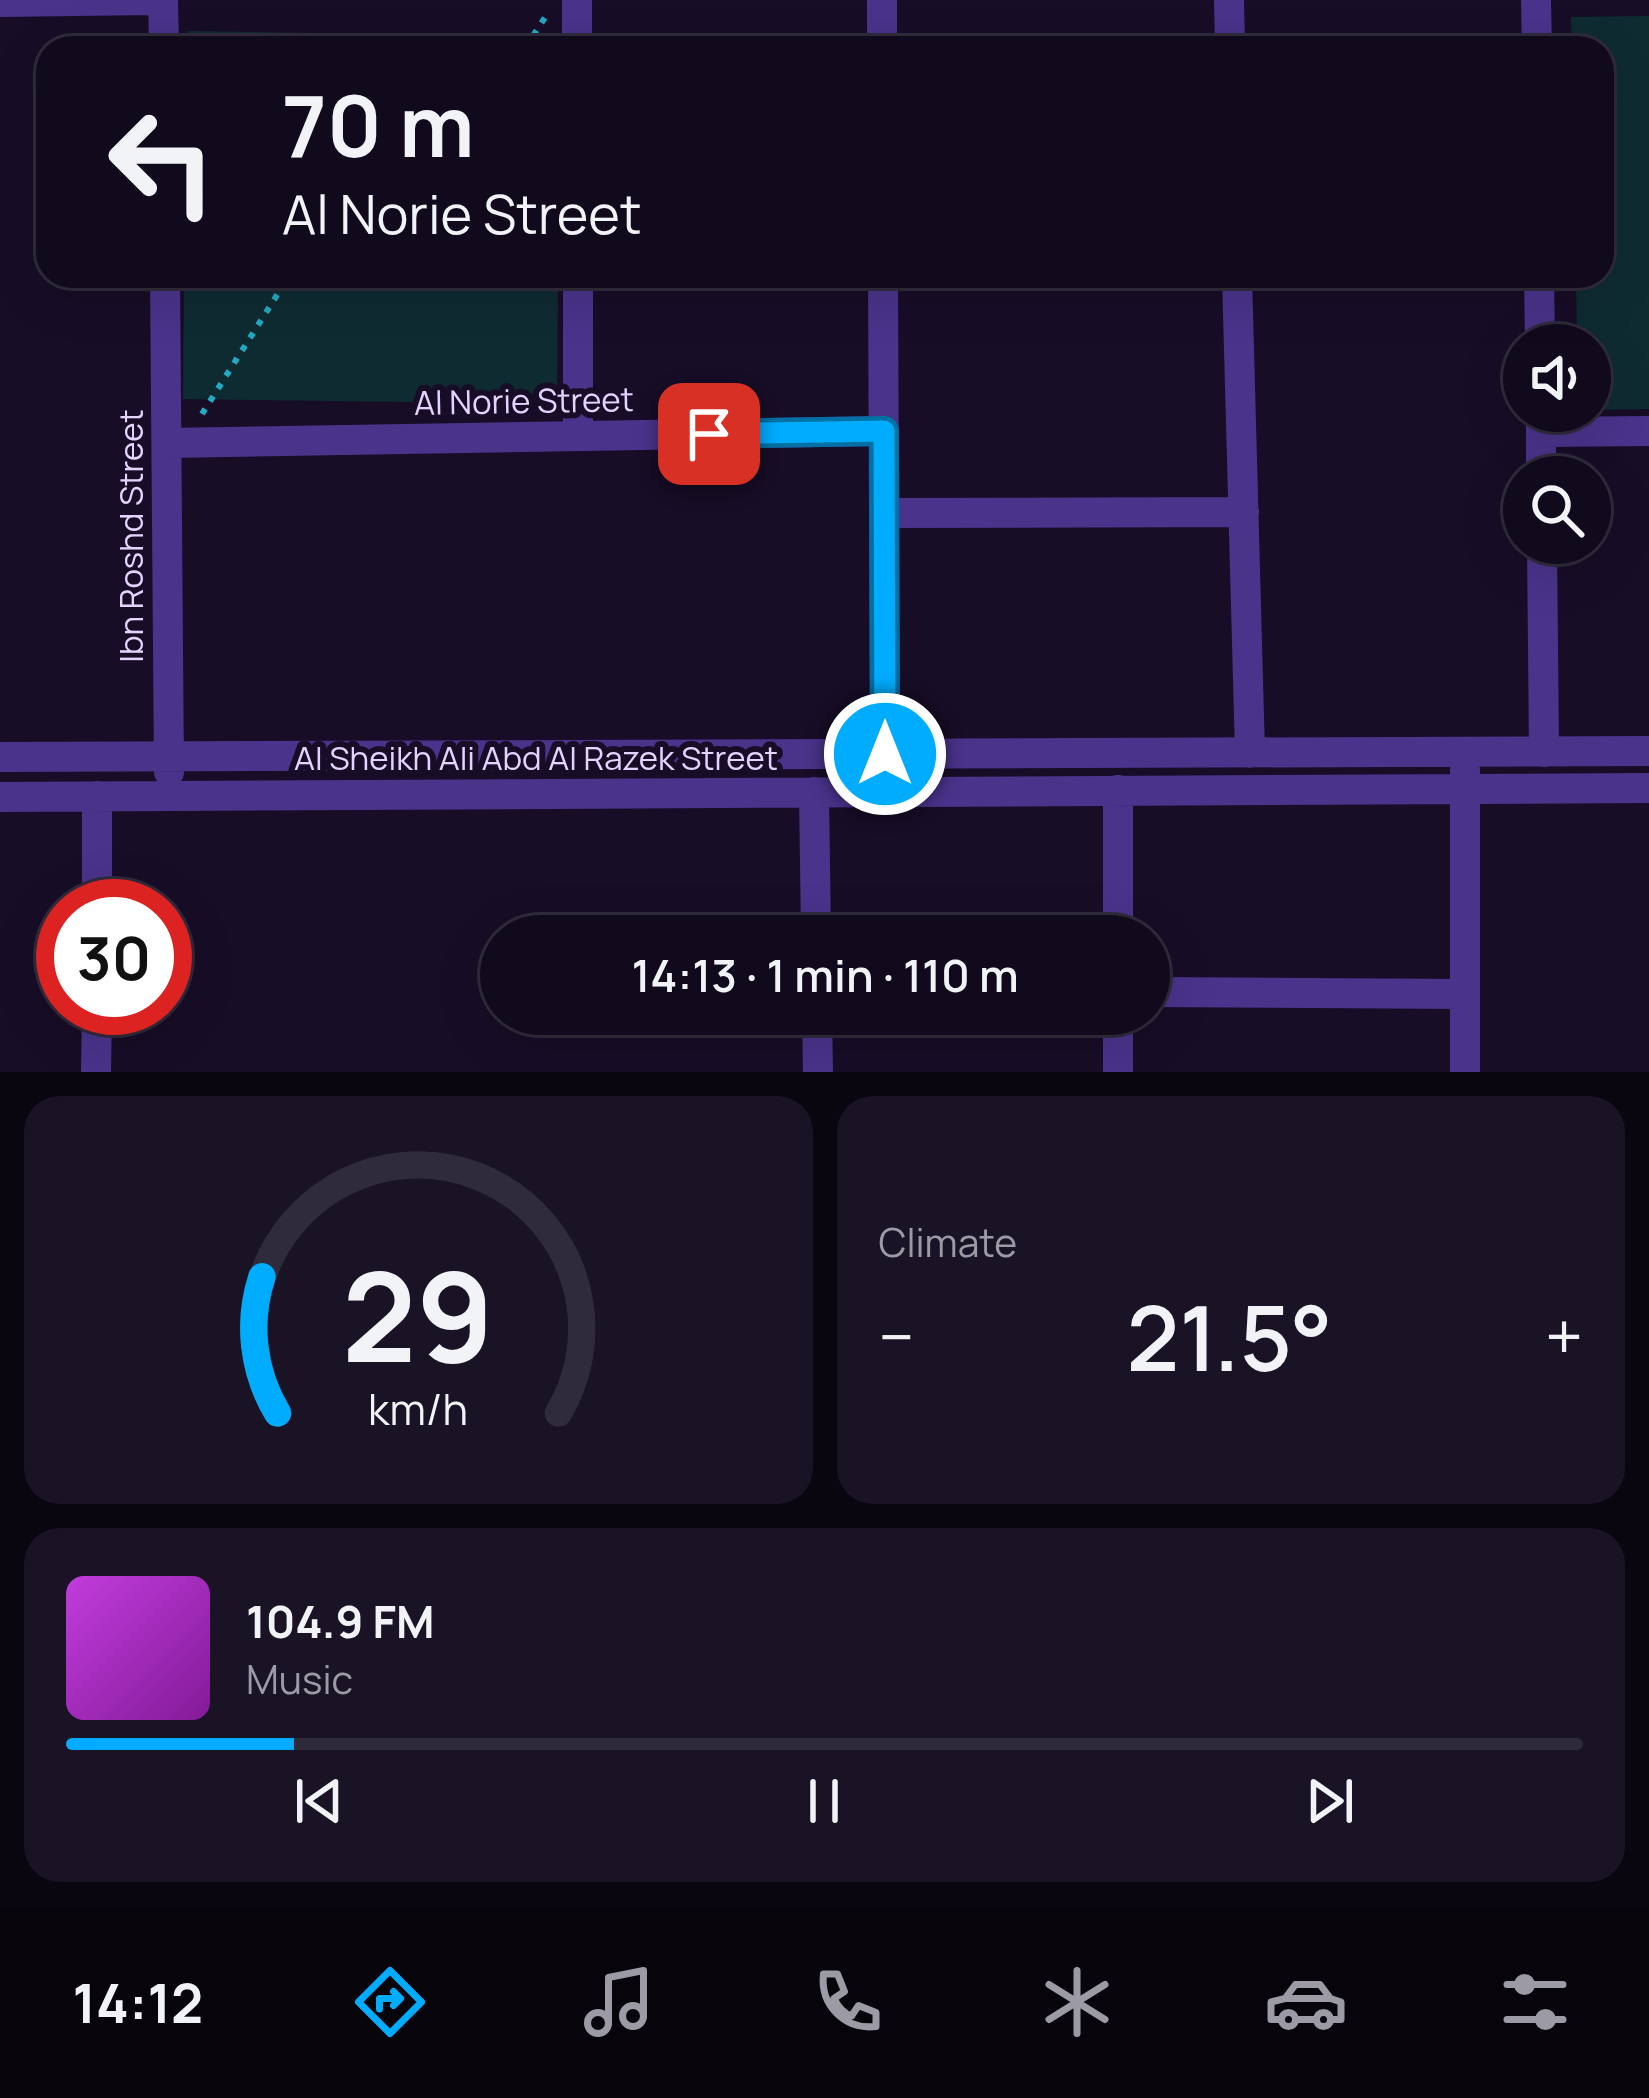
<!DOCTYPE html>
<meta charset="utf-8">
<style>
body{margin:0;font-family:Manrope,sans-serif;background:#1a1326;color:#f1f3f6;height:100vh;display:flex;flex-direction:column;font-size:45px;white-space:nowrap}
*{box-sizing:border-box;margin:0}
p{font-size:39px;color:#9c9aa4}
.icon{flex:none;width:66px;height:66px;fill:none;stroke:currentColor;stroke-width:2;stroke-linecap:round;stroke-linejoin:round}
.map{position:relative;height:1072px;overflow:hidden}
.details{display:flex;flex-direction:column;gap:24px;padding:24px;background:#090610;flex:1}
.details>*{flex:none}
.guide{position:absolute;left:36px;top:36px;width:1578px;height:252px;border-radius:36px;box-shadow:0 12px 48px #0002,0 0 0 3px #302b3b;background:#110a1d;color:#f1f3f6;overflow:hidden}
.controls{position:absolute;left:1503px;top:324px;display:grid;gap:24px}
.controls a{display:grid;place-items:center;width:108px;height:108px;border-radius:50%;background:#110a1d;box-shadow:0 12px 48px #0002,0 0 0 3px #302b3b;font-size:60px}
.speed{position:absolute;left:36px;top:879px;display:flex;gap:24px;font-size:60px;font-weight:700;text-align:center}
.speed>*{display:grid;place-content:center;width:156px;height:156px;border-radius:50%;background:#110a1d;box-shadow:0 12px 48px #0002,0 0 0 3px #302b3b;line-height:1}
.speed .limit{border:18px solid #d22;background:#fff;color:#111}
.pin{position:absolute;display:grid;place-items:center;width:102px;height:102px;color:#fff;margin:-51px;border-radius:24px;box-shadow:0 6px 18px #0006}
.me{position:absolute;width:132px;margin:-66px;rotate:0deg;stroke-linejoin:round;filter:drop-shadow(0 0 9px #0008)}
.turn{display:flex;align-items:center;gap:42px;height:252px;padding:0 48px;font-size:54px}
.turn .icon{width:156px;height:156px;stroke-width:2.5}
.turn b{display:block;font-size:84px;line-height:102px}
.big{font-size:90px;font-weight:600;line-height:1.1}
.details .tile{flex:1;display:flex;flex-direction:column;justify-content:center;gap:18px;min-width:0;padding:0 42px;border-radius:36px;background:#1a1326}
.details .dial{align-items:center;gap:0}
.dial svg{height:312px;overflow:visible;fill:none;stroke:#302b3b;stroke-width:7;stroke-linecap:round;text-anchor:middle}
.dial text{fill:#f1f3f6;stroke:none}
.song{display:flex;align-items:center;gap:36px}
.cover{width:144px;height:144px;border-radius:18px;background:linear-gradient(135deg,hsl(290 70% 55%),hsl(290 70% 35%))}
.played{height:12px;border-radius:6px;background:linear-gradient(90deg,#00acfe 15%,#302b3b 15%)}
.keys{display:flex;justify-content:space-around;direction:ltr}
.heat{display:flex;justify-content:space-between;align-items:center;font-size:66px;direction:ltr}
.details .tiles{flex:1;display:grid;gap:24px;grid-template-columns:1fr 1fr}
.tile:last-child{grid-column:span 2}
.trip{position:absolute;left:480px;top:915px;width:690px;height:120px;border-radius:60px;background:#110a1d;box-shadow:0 12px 48px #0002,0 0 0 3px #302b3b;font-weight:600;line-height:120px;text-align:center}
.menu{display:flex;height:192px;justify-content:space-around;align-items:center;background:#07040c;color:#9c9aa4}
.menu .icon{width:84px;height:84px}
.menu .selected{color:#00acfe}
.menu b{font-size:54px;color:#f1f3f6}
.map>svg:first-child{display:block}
</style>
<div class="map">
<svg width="1649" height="1072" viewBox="0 0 1649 1072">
<rect width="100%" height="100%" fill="#170d27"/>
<path fill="#0f2b32" d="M1649 16V409L1590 410V345H1577L1576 276H1602V48H1572L1571 17Z
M187 31 561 37V48H187Z
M184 276H558L557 404 183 399Z"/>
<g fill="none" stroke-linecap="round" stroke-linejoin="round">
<path stroke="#23a9c3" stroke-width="6" stroke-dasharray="6 9" stroke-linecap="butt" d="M525 48 546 16
M202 414 289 276"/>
<path stroke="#4a338b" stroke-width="30" d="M163 0 164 48
M577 0V48
M882 0V48
M1229 0 1230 48
M1536 0 1537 48
M0 2 152 0
M165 276 169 772
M578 276V436
M883 276 885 754
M1237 276 1250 753
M1539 276 1540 345
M1541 411V477
M1541 432 1649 431
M167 443 883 431
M884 513 1244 512
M1542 543 1544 752
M0 757 1649 751
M814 792 816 936
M0 797 1649 788
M97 906V796
M1118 936V790
M1149 992 1465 994
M817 1014 818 1072
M96 1072 97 1008
M1118 1072V1014
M1465 1072V770"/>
</g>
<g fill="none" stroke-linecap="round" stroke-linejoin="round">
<g stroke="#0070a5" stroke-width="30">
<path id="route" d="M709 434 884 431 885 754"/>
</g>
<use href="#route" stroke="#00acfe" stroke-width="21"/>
</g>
<g text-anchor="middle" stroke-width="12" stroke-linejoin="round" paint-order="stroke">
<g font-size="33" fill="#e2d3ff" stroke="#170d27">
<text transform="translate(524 401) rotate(-1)" y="12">Al Norie Street</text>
<text transform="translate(131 536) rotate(-90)" y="12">Ibn Roshd Street</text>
<text x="536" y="770">Al Sheikh Ali Abd Al Razek Street</text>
</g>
</g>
</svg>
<div class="controls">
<a><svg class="icon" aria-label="sound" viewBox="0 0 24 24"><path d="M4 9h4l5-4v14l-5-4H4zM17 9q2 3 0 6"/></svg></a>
<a><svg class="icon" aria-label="search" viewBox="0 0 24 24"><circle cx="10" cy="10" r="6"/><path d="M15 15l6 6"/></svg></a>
</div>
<div class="speed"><div class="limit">30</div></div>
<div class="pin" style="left:709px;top:434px;background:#d93025"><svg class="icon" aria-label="arrive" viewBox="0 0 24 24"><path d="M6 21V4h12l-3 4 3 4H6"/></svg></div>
<svg class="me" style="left:885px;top:754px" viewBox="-20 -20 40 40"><circle r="17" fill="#00acfe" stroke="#fff" stroke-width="3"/><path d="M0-11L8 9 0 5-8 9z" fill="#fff"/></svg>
<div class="trip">14:13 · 1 min · 110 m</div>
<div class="guide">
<div class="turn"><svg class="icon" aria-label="left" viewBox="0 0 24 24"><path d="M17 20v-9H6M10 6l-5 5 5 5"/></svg><div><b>70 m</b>Al Norie Street</div></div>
</div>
</div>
<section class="details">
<div class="tiles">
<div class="tile dial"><svg viewBox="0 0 100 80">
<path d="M14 69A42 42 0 1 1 86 69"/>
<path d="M14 69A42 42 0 0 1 10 34" stroke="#00acfe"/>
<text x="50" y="56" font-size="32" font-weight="700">29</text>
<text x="50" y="72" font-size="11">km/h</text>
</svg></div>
<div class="tile"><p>Climate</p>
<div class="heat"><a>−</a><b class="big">21.5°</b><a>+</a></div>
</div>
<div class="tile">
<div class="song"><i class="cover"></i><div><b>104.9 FM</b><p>Music</p></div></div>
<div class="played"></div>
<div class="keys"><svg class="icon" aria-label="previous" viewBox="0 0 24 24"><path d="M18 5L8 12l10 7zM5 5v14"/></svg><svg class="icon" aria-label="pause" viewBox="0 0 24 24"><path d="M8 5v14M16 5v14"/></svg><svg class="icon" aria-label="next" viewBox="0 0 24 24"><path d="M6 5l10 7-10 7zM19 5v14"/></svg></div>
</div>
</div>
</section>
<nav class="menu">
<b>14:12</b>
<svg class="icon selected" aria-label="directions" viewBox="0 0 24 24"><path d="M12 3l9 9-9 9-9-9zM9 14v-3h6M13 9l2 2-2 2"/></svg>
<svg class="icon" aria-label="music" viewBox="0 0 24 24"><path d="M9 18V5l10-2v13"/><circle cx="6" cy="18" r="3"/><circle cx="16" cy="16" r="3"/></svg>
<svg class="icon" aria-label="phone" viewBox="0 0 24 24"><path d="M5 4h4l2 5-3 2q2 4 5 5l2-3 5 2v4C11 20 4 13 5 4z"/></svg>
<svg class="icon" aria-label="climate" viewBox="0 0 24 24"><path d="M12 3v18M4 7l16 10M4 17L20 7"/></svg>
<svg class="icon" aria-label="car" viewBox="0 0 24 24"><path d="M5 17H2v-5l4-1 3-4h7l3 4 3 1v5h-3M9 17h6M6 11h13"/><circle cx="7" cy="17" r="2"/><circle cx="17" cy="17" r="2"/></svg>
<svg class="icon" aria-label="filters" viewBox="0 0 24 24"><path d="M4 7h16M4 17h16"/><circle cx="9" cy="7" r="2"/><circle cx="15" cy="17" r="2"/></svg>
</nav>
